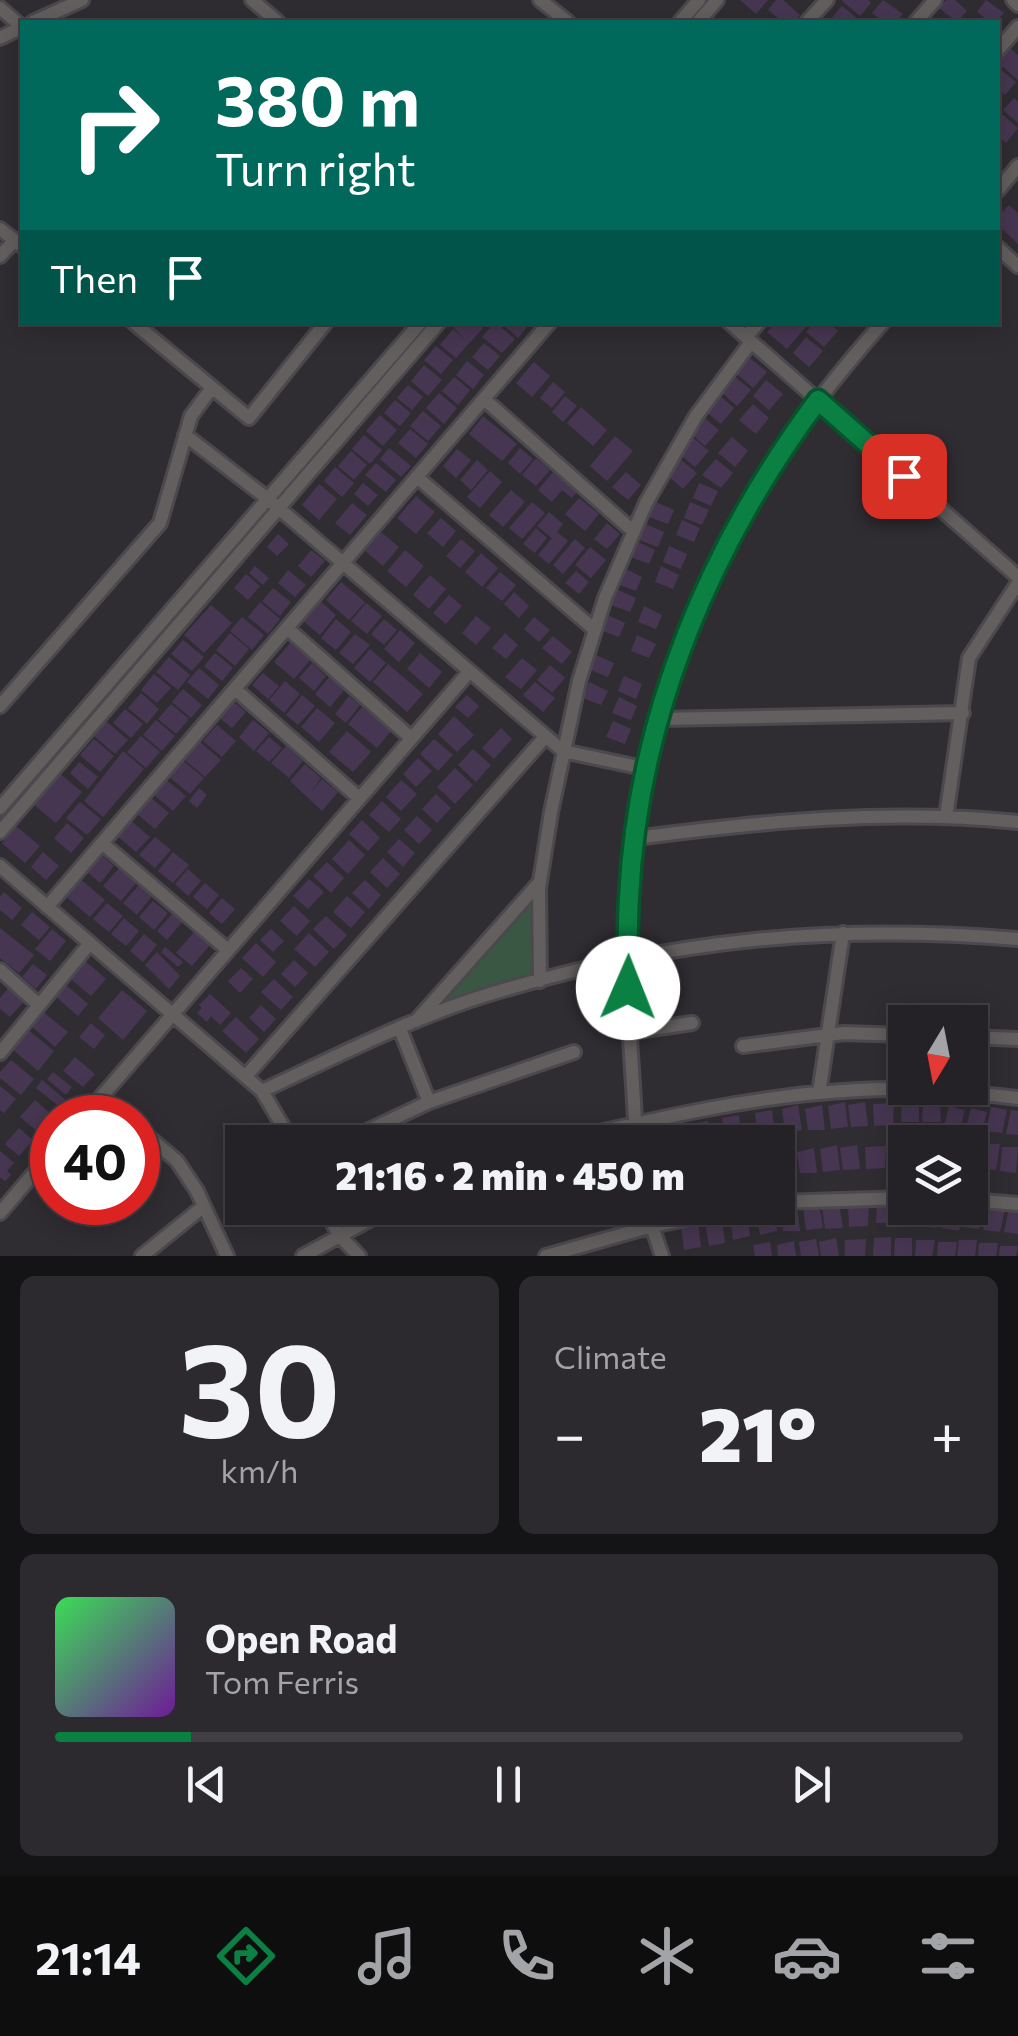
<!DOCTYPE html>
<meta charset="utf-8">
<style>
body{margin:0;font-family:Commissioner,sans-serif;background:#2c2a2e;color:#f1f3f6;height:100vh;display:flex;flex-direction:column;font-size:38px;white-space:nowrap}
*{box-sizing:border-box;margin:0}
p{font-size:32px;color:#a3a4a7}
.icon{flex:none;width:55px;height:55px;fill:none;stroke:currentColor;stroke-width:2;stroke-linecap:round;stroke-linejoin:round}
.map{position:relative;height:1256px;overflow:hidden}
.details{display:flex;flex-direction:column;gap:20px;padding:20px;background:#141315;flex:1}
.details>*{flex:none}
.top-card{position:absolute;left:20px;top:20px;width:980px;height:305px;border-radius:0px;box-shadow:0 5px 25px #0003,0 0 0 2px #413f43;background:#00695c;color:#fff;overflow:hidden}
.needle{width:65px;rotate:190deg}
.controls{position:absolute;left:888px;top:1005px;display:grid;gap:20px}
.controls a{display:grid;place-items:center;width:100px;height:100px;border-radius:0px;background:#242226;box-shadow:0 5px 25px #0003,0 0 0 2px #413f43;font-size:50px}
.speed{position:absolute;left:30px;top:1095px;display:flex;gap:20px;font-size:50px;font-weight:700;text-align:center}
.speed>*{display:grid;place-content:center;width:130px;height:130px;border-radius:50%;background:#242226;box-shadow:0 5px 25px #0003,0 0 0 2px #413f43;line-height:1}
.speed .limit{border:15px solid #d22;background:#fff;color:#111}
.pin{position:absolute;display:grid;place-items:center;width:85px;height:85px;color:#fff;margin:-42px;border-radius:20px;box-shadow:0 5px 15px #0006}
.me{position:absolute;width:110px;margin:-55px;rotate:1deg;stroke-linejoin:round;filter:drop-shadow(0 0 8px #0008)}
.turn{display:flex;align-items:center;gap:35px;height:210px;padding:0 30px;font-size:45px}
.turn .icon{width:130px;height:130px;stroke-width:2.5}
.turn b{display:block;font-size:70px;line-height:85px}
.then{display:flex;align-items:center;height:95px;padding:0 30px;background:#0003;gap:20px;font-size:38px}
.big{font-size:75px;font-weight:800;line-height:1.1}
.details .tile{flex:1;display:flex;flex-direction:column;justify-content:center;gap:15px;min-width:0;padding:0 35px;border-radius:15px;background:#2c2a2e}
.details .dial{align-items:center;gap:0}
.dial b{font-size:130px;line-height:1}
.song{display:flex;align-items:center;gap:30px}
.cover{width:120px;height:120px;border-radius:15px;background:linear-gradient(135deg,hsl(130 70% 55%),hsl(280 70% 35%))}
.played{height:10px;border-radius:5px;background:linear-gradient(90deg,#0b8043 15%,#413f43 15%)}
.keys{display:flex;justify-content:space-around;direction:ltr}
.heat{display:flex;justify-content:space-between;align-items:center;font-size:55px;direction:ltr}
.details .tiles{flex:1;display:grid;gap:20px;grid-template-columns:1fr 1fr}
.tile:last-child{grid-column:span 2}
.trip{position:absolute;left:225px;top:1125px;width:570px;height:100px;border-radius:0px;background:#242226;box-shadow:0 5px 25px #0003,0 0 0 2px #413f43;font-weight:800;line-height:100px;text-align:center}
.tab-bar{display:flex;height:160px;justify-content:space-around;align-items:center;background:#0e0e0f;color:#a3a4a7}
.tab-bar .icon{width:70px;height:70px}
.tab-bar .current{color:#0b8043}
.tab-bar b{font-size:45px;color:#f1f3f6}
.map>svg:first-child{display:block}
</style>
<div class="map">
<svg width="1018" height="1256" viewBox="0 0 1018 1256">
<rect width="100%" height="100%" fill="#302d32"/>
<path fill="#395742" d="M539 888 534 973 433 1016Z"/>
<path fill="#473652" d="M740 0H768L756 14Z
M776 0H783L800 15 794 22H783L768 10Z
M841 0H868L871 3 860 16Z
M883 0 903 14 896 22H884L872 13Z
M946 0H955L967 11 957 22 939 8Z
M986 0 1004 13 995 22H990L977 12Z
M842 6 859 20 857 22H828Z
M1010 48 1018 55V80L998 63Z
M998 67 1016 82 1005 95 998 89Z
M1014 98 1018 101V123L1003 110Z
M1002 114 1018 128 1006 143 998 136V119Z
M1009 205 1018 213V244L998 225V216Z
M459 322H477L483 328 456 358 440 345 453 329 465 340 454 328Z
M495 322 515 339 502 353 482 337Z
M500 322H531L518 338Z
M776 322H810L787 349 767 332Z
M815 322H828L838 331 824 347 806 332Z
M806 337 823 351 809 367 793 353Z
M484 343 500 356 488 370 472 357Z
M436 346 453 360 441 374 424 360Z
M750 358 767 372 753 388 737 374Z
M467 361 484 375 473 389 456 375Z
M534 362 550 376 532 397 516 383Z
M424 365 442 380 428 396 411 381Z
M734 376 751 390 737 406 721 392Z
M454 377 470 390 458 405 442 391Z
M766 380 783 394 769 410 753 396Z
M553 382 565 392 552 408 540 398Z
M408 385 423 397 412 410 397 398Z
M439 393 457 408 444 424 426 408Z
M718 394 734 408 721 424 704 410Z
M565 396 577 406 563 422 552 412Z
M395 400 411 413 400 426 384 413Z
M753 404 769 418 756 434 739 420Z
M581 407 607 430 593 446 567 423Z
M423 411 441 426 428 441 410 426Z
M380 415 397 430 383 446 366 431Z
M483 416 517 444 502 461 469 434Z
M702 416 719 430 705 446 689 432Z
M410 429 428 444 416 458 398 443Z
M364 435 382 450 370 464 352 449Z
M615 436 633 451 607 481 590 466Z
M692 437 709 451 695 467 678 453Z
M732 437 748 451 735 467 718 453Z
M389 448 411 466 401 477 380 459Z
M520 448 533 459 520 474 508 463Z
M457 449 471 460 456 478 443 466Z
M351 451 367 465 354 480 338 466Z
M536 458 550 470 536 486 522 475Z
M680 459 697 473 683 489 667 475Z
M716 459 733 473 721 488 702 475Z
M477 460 488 470 471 490 460 480Z
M376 463 396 480 386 492 365 475Z
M335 467 354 483 342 497 324 481Z
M490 471 502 482 480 508 467 497Z
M553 472 577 492 572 498 562 490 552 502 538 490Z
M626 472 641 485 628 500 612 487Z
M363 483 378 495 368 506 354 494Z
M699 483 718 491 711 506 693 498Z
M319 484 337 499 319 520 302 505Z
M511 490 525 502 503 527 489 515Z
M416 496 435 512 416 534 397 518Z
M579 498 599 514 585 531 565 514Z
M532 502 545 513 522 539 509 528Z
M656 502 674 510 668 524 649 517Z
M690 502 709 510 702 525 684 518Z
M352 503 367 515 350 535 335 523Z
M549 512 563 524 557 532 568 541 549 564 538 555 552 538 537 526Z
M441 518 456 531 443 547 427 533Z
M682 520 700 528 694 542 676 535Z
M607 523 620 534 607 549 594 539Z
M646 524 664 532 658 547 639 540Z
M536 528 547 538 535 553 523 544Z
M381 532 399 547 383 566 365 551Z
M278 534 289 544 277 556 267 547Z
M461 539 475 551 460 568 446 556Z
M575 539 585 548 563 574 553 565Z
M636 541 655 550 649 564 630 557Z
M669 546 687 554 681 569 663 562Z
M590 547 606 560 591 578 575 565Z
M311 550 325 561 311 577 298 566Z
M405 550 424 566 406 587 387 571Z
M481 553 498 568 482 587 465 572Z
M255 566 269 578 263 585 249 573Z
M661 566 679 575 673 589 655 582Z
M624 568 642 577 636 591 617 584Z
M288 570 306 585 295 597 278 583Z
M576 571 589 582 579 594 565 583Z
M500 572 516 585 502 601 486 588Z
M246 574 260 586 248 600 234 588Z
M430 575 446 589 429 609 413 595Z
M341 582 365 602 349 620 326 600Z
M273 588 291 602 280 616 262 601Z
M618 590 636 598 630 612 611 605Z
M514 592 529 606 519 618 504 604Z
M449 595 462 606 446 624 433 613Z
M320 601 336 615 320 635 303 621Z
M260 602 280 619 268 634 248 617Z
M366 603 382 616 367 634 351 621Z
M211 605 232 623 204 653 184 635Z
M644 606 662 615 656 629 638 622Z
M607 615 625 623 619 637 600 630Z
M476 616 491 628 476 645 462 633Z
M242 617 264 635 252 650 230 631Z
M534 617 550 630 539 642 524 629Z
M336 619 351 632 336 650 321 638Z
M384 619 397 630 384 645 371 634Z
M400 630 415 643 399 662 384 649Z
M230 633 249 649 235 666 216 650Z
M505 633 518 645 506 659 492 648Z
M355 634 370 645 353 664 339 653Z
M637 635 656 644 649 658 631 651Z
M553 636 572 652 562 664 542 648Z
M183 640 204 657 192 671 171 654Z
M290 643 310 660 294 679 274 662Z
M370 649 386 663 370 682 354 668Z
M215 653 233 668 222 681 204 666Z
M420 653 442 672 429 688 407 669Z
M596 655 614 663 608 677 590 670Z
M169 657 190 675 178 690 156 672Z
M522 658 537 670 521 689 505 677Z
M312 663 326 676 314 691 299 678Z
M388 664 423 694 407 712 373 682Z
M550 665 565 678 552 693 537 680Z
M199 668 219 685 208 699 187 682Z
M263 673 279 686 268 699 252 685Z
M154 674 171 688 157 703 141 690Z
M331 675 346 688 330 707 315 694Z
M624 676 642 684 636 699 618 691Z
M285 681 300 694 284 713 269 700Z
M535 682 555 698 543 712 523 695Z
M589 682 608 691 601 705 583 698Z
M183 689 202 705 191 718 172 702Z
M141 693 159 709 147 724 128 708Z
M302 695 315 706 298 725 286 715Z
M467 695 479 706 468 718 455 707Z
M349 696 360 705 346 723 335 714Z
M619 697 637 706 631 720 612 713Z
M234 702 246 712 232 728 220 718Z
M171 704 189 719 176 734 158 719Z
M362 707 391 731 377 748 348 724Z
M317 708 335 723 319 742 301 727Z
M125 709 143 724 131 738 113 723Z
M454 716 474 735 457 752 438 734Z
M156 720 175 736 162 751 143 735Z
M253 720 269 733 254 751 239 737Z
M106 721 128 740 115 754 94 736Z
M613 721 631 729 625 744 606 737Z
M217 725 236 741 222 757 203 741Z
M501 728 512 739 494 759 482 748Z
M347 731 371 752 353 772 329 752Z
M141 736 160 752 146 768 127 752Z
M269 737 282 748 269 762 256 751Z
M94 739 114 756 100 772 80 755Z
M434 739 453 755 438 771 420 754Z
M200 742 221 760 205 777 185 760Z
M286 746 303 761 289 778 271 763Z
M473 749 491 765 476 782 458 765Z
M123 751 144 769 103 817 84 801Z
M418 758 432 771 416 787 403 774Z
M182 760 204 778 190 794 168 776Z
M79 762 98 777 88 789 70 773Z
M305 764 321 778 311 792 322 779 338 792 322 811 290 781Z
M455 768 473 785 455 804 437 787Z
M59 773 82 792 56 823 33 804Z
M164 778 186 796 173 811 152 793Z
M401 780 417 794 401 811 386 797Z
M199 788 207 795 197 808 189 801Z
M436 794 451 808 437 823 422 809Z
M150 797 169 813 155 829 136 813Z
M382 801 401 819 389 832 369 815Z
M80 802 101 819 87 835 66 818Z
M417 816 432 830 419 844 404 830Z
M130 820 150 837 136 852 117 836Z
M362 820 380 838 368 851 349 834Z
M67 823 84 838 71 853 54 838Z
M16 826 40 846 25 863 2 843Z
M155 837 171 850 155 868 139 855Z
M399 839 415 853 403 867 387 852Z
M349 840 365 855 348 874 332 859Z
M43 852 59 866 46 880 31 867Z
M173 852 189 865 173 883 158 871Z
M99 853 114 866 100 883 85 870Z
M383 858 400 874 387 888 370 872Z
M327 862 344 878 331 893 313 876Z
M120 867 137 882 121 901 103 886Z
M188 869 201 881 188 896 175 884Z
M79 878 105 900 90 917 64 895Z
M309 879 324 892 308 909 293 896Z
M365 880 381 895 369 909 352 893Z
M205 883 219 895 207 909 193 897Z
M139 885 152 896 137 915 123 903Z
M4 892 22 908 12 920 0 910V897Z
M347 896 365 912 351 928 333 912Z
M222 898 235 909 222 924 209 913Z
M153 901 168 913 154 930 139 917Z
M107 903 123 916 109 932 93 919Z
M294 906 310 921 297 936 280 921Z
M32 912 50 927 39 940 21 925Z
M173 913 183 921 167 940 157 931Z
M326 916 347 935 334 949 313 929Z
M124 918 139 931 126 946 111 934Z
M0 928 34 955 19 973 0 958Z
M52 929 66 941 50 961 35 949Z
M271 929 284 941 273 952 260 940Z
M194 932 210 945 192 966 176 953Z
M309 933 329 952 315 967 294 949Z
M144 934 157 945 143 962 130 951Z
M256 943 276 962 263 977 242 958Z
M165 947 183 962 178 967 161 952Z
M157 952 180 976 169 989 145 965Z
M83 959 106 979 91 996 68 977Z
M294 960 308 973 295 987 281 974Z
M33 964 47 975 36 989 22 977Z
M241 968 253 979 240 993 228 981Z
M274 979 293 997 281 1010 261 992Z
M65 984 88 1004 78 1016 55 996Z
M11 985 27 998 10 1017 0 1009V998Z
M122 990 147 1011 123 1040 98 1018Z
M210 994 231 1013 220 1025 211 1016 207 1022 197 1013 202 1008 199 1005Z
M261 1005 276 1019 264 1032 249 1018Z
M42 1011 68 1032 55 1047 30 1025Z
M236 1017 259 1039 246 1053 222 1031Z
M91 1023 105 1035 94 1049 79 1037Z
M27 1029 54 1051 38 1071 11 1048Z
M75 1057 95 1074 83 1087 63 1071Z
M11 1060 34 1079 21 1095 0 1078V1072Z
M53 1072 72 1087 66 1095 47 1079Z
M42 1080 67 1101 61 1108 36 1088Z
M0 1086 16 1099 4 1113 0 1110Z
M35 1100 51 1114 37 1131 20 1117Z
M919 1101V1122H901L902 1102Z
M940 1101 941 1122H922L923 1102Z
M845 1102 848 1127 831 1129 828 1106Z
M865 1102 868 1126 851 1127 848 1105Z
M894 1103 893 1125 874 1126 873 1104Z
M798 1105 802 1130 785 1134 782 1109Z
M822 1105 825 1130H808L805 1109Z
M949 1106 965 1110 959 1133 943 1130Z
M991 1107 1007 1110 1002 1133 986 1131Z
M971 1108 987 1112 981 1135 965 1132Z
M772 1110 775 1134 758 1138 755 1113Z
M1011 1110 1018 1111V1135L1006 1134Z
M739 1115 742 1140 725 1142 722 1118Z
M708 1121 711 1142H694L691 1124Z
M686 1124 688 1142H671L669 1128Z
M19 1128 33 1140 19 1156 5 1144Z
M905 1144V1165H893L894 1145Z
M982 1144H1000L996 1170 979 1168Z
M837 1145 840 1170 823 1172 820 1149Z
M857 1145 860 1169 843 1170 840 1148Z
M886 1146 885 1168 866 1169 865 1147Z
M970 1146H980L975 1171H970Z
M1002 1147H1018L1016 1173 1000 1171Z
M790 1148 794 1173 778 1176V1151Z
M814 1148 817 1173H800L797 1152Z
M0 1151 14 1163 7 1171 11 1175 5 1181 0 1177Z
M894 1202V1223H876L877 1203Z
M839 1203 843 1228 825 1229 822 1207Z
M905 1203V1208H915V1224H897L898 1204Z
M970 1203 984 1206 979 1229 963 1227Z
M819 1204 823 1228 806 1230 803 1207Z
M869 1204 868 1226 849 1227 848 1205Z
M989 1206 1005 1209 1000 1232 983 1230Z
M797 1207 800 1231H783L780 1210Z
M773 1208 777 1231 760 1235 756 1210Z
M925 1208H941L937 1228 920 1226Z
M947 1208H964L959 1231 942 1228Z
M1009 1208 1018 1210V1234L1004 1232Z
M747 1211 750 1236 733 1240 730 1215Z
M722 1218 725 1243 709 1246 705 1222Z
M698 1222 701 1247 684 1250 681 1226Z
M891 1237V1256H873L874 1238Z
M836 1238 839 1256H821L819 1242Z
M895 1238H912V1256H894Z
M816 1239 819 1256H801L799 1242Z
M866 1239 865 1256H845V1240Z
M916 1240H935L932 1256H915Z
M959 1240H977L975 1256H957Z
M794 1241 796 1256H778L777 1245Z
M770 1242 772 1256H755L753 1245Z
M938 1242H957L955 1256H937Z
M979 1243H998L996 1256H978Z
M1000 1246H1018L1016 1256H999Z"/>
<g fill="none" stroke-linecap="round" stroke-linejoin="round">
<g stroke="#4c494e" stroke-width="18">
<path id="minor" d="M252 0 278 22
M540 0 568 22
M1013 0 1018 5
M0 8 22 27
M33 22 82 0
M680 22 699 0
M698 22 717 0
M807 22 827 0
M916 22 935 0
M0 38 22 27
M998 50 1018 27
M998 190 1018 166
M0 229 22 246
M998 248 1018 266
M0 256 14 241
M133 322 249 418 326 322
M729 322 1018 577
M746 337 759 322
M484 399 634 532
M185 435 268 499 563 751 648 769
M417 477 595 630
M287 628 411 738
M235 689 359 798
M0 706 160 523 191 416 211 389
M659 719 963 713
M0 808 421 322
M946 817 969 658 1018 583
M0 832 439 322
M636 838C764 821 889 809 1018 822
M102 843 228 950
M0 866 262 1091 292 1142
M47 907 550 322
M0 970 39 1005
M540 981 539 888 551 812 579 681 605 598 646 503 696 416 751 342
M416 1021 539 883
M400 1029 429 1102
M631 1032 692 1023
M970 1037 1018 1039
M743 1046 844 1033 905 1035
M0 1053 90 943
M246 1076 545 737
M262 1091C337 1056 413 1017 493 993 673 939 831 924 1018 939
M819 1093 843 933
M101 1097 125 1118
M83 1118 469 672
M138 1128 177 1161 197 1191 227 1256
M344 1142 429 1102 574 1052
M556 1142C655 1119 756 1095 858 1090 911 1087 965 1092 1018 1098
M636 1142C633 1060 622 975 629 893 641 756 678 615 750 498 789 435 834 378 883 322
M970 1200 1018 1204
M778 1202 905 1198
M325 1208 339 1235 359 1256
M646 1208 662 1256
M0 1213 52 1152
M142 1256 204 1206
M303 1256 391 1208
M546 1256 652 1226 740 1208"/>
</g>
<use href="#minor" stroke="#625f5e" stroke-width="12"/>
</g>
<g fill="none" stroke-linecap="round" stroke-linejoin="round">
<g stroke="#07532c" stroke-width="25">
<path id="route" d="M628 988C628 958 627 927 629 897 638 715 711 544 818 400L904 476"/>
</g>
<use href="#route" stroke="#0b8043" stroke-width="18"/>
</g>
</svg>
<div class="controls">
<a><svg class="needle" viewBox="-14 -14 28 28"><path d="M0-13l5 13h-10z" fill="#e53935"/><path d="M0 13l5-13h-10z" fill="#a3a4a7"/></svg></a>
<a><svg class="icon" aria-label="layers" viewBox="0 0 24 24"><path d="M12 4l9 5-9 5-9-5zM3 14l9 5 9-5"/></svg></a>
</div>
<div class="speed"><div class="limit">40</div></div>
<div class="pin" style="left:904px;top:476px;background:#d93025"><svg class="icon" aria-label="arrive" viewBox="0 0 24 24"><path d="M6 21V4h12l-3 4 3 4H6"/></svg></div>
<svg class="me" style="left:628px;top:988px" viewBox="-20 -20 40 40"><circle r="19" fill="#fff"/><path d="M0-13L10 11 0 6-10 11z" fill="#0b8043"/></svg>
<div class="trip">21:16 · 2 min · 450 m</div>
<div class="top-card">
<div class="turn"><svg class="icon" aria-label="right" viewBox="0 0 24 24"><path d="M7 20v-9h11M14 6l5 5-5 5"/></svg><div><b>380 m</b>Turn right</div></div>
<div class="then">Then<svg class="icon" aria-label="arrive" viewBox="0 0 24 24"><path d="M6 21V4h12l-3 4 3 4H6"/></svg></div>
</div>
</div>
<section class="details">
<div class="tiles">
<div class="tile dial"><b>30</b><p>km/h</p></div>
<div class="tile"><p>Climate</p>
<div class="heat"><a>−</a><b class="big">21°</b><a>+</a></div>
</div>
<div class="tile">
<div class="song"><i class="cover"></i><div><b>Open Road</b><p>Tom Ferris</p></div></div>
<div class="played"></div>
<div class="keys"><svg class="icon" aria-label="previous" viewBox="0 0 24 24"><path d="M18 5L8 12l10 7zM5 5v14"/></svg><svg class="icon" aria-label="pause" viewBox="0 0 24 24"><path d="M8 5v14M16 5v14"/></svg><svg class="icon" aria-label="next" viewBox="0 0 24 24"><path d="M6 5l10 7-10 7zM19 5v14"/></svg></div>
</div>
</div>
</section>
<nav class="tab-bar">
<b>21:14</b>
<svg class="icon current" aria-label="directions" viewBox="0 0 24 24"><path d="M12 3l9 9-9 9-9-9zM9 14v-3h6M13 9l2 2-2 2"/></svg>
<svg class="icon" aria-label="music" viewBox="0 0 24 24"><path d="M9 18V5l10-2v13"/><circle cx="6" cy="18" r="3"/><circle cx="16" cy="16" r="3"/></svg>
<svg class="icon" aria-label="phone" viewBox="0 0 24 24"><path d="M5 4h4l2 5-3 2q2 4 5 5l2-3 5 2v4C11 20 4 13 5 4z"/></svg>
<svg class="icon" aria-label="climate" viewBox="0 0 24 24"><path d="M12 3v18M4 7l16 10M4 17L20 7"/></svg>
<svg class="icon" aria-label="car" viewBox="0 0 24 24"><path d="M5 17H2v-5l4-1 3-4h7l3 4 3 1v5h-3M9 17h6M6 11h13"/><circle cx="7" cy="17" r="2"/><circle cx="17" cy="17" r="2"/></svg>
<svg class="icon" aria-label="filters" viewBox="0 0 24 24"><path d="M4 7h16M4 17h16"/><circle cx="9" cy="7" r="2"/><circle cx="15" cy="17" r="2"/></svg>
</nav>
